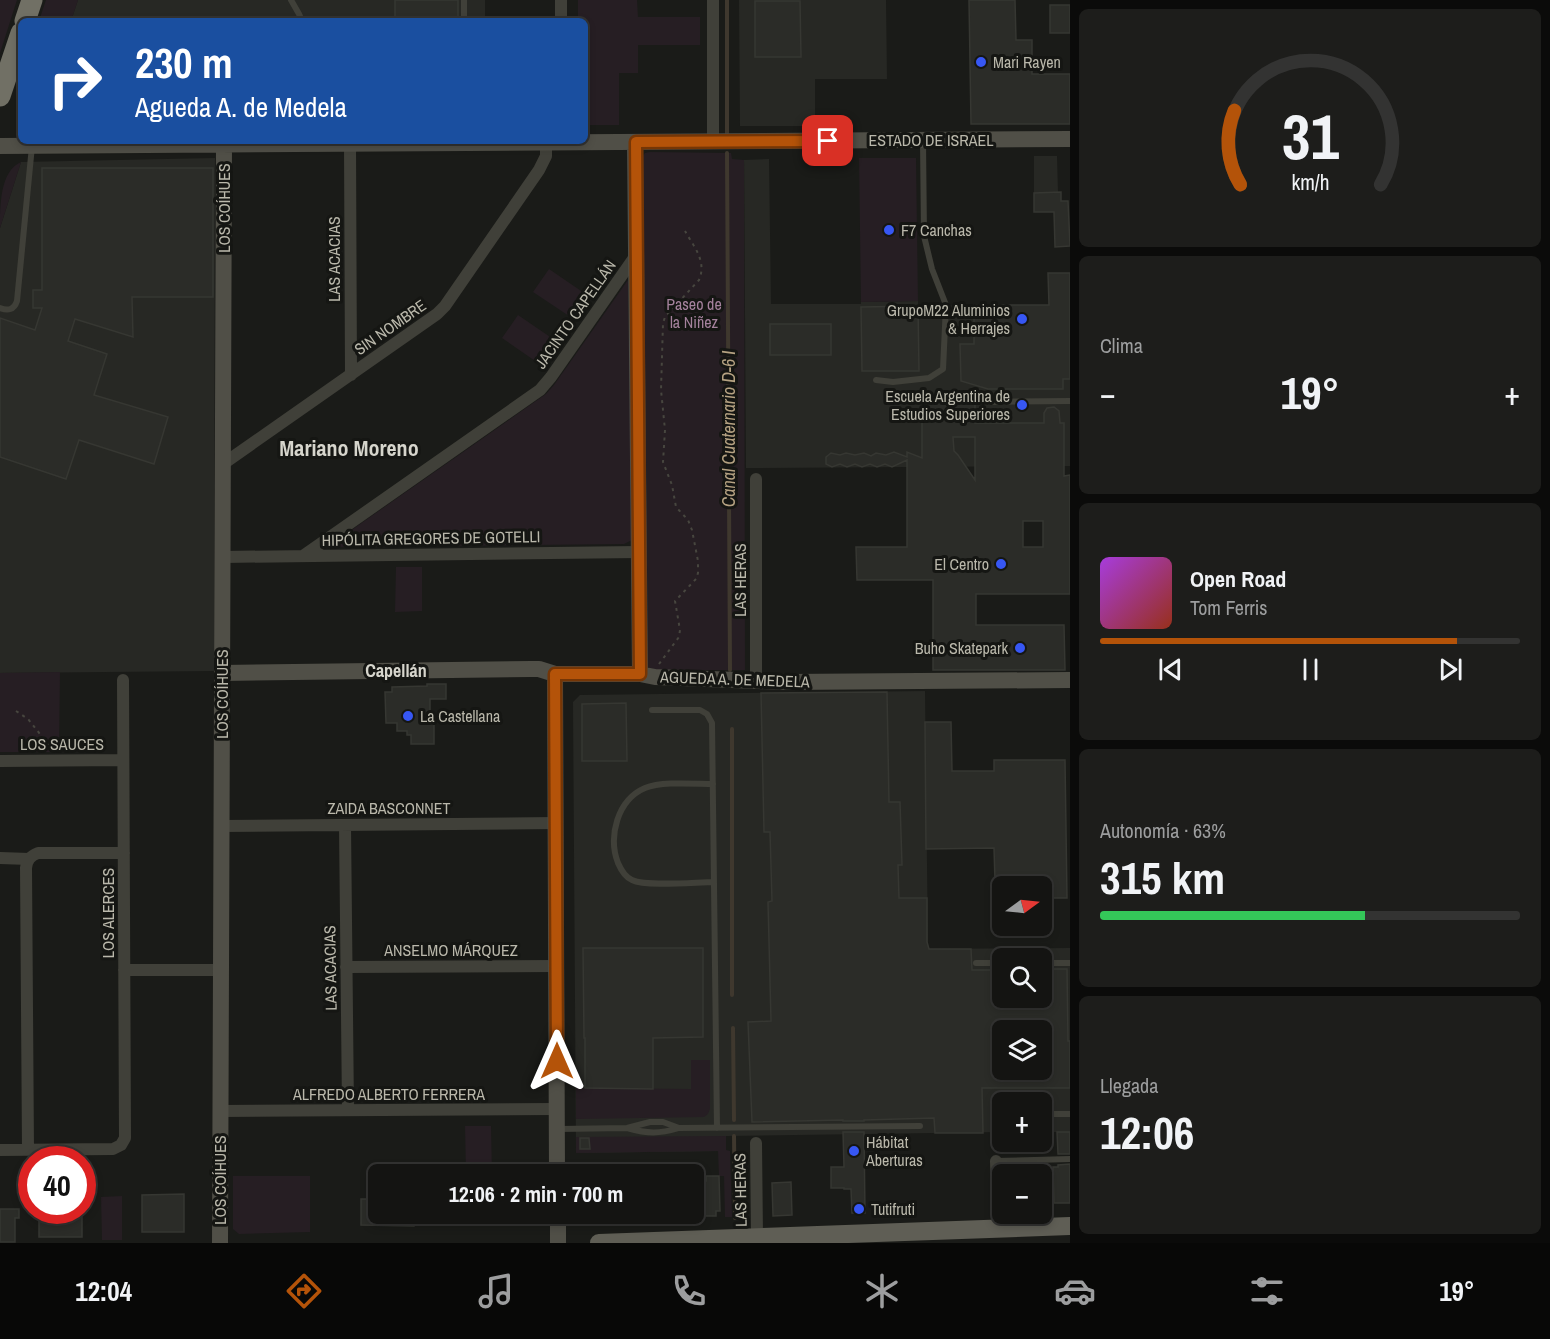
<!DOCTYPE html>
<html lang="es">
<meta charset="utf-8">
<style>
body{margin:0;font-family:"Archivo Narrow",sans-serif;background:#1d1d1b;color:#f1f3f6;height:100vh;display:flex;flex-direction:column;font-size:22px;white-space:nowrap}
*{box-sizing:border-box;margin:0}
p{font-size:20px;color:#9d9e9f}
.icon{flex:none;width:33px;height:33px;fill:none;stroke:currentColor;stroke-width:2;stroke-linecap:round;stroke-linejoin:round}
.map{position:relative;flex:1;overflow:hidden}
.details{display:flex;flex-direction:column;gap:9px;padding:9px;background:#0b0b0a;width:480px}
.details>*{flex:none}
.banner{position:absolute;left:18px;top:18px;width:570px;height:126px;border-radius:9px;box-shadow:0 3px 9px #0003,0 0 0 2px #333332;background:#1a4fa0;color:#fff;overflow:hidden}
.needle{width:39px;rotate:75deg}
.controls{position:absolute;left:992px;top:876px;display:grid;gap:12px}
.controls a{display:grid;place-items:center;width:60px;height:60px;border-radius:9px;background:#141412;box-shadow:0 3px 9px #0003,0 0 0 2px #333332;font-size:30px}
.speed{position:absolute;left:18px;top:1146px;display:flex;gap:12px;font-size:30px;font-weight:700;text-align:center}
.speed>*{display:grid;place-content:center;width:78px;height:78px;border-radius:50%;background:#141412;box-shadow:0 3px 9px #0003,0 0 0 2px #333332;line-height:1}
.speed .limit{border:9px solid #d22;background:#fff;color:#111}
.pin{position:absolute;display:grid;place-items:center;width:51px;height:51px;color:#fff;margin:-26px;border-radius:12px;box-shadow:0 3px 9px #0006}
.me{position:absolute;width:66px;margin:-33px;rotate:0deg;stroke-linejoin:round;filter:drop-shadow(0 0 4px #0008)}
.turn{display:flex;align-items:center;gap:21px;height:126px;padding:0 18px;font-size:27px}
.turn .icon{width:78px;height:78px;stroke-width:2.5}
.turn b{display:block;font-size:42px;line-height:51px}
.big{font-size:45px;font-weight:700;line-height:1.1}
.details .card{flex:1;display:flex;flex-direction:column;justify-content:center;gap:9px;min-width:0;padding:0 21px;border-radius:9px;background:#1d1d1b}
.details .dial{align-items:center;gap:0}
.dial svg{height:156px;overflow:visible;fill:none;stroke:#333332;stroke-width:7;stroke-linecap:round;text-anchor:middle}
.dial text{fill:#f1f3f6;stroke:none}
.song{display:flex;align-items:center;gap:18px}
.cover{width:72px;height:72px;border-radius:9px;background:linear-gradient(135deg,hsl(280 70% 55%),hsl(10 70% 35%))}
.played{height:6px;border-radius:3px;background:linear-gradient(90deg,#b45309 85%,#333332 85%)}
.keys{display:flex;justify-content:space-around;direction:ltr}
.heat{display:flex;justify-content:space-between;align-items:center;font-size:33px;direction:ltr}
.charge{height:9px;border-radius:4px;background:linear-gradient(90deg,#34c759 63%,#333332 0)}
.trip{position:absolute;left:368px;top:1164px;width:336px;height:60px;border-radius:9px;background:#141412;box-shadow:0 3px 9px #0003,0 0 0 2px #333332;font-weight:700;line-height:60px;text-align:center}
.tab-bar{display:flex;height:96px;justify-content:space-around;align-items:center;background:#080807;color:#9d9e9f}
.tab-bar .icon{width:42px;height:42px}
.tab-bar .active{color:#b45309}
.tab-bar b{font-size:27px;color:#f1f3f6}
main{display:flex;flex:1;min-height:0}
.map>svg:first-child{display:block}
</style>
<main>
<div class="map">
<svg width="1070" height="1243" viewBox="0 0 1070 1243">
<rect width="100%" height="100%" fill="#1a1b18"/>
<path fill="#272824" fill-rule="evenodd" d="M78 0H485V21H71Z
M739 0H886L887 79H815V126H740Z
M1034 156H1057L1058 192 1034 193Z
M215 158 214 671 0 673V228L21 162Z
M769 159 771 304H861V302L918 301V306L974 305 1070 333V466L746 468 744 160Z
M925 691 928 949 1070 948V1132H1041V1102H1002V1132L726 1136V1151L576 1153 573 702 580 695ZM1002 958H1041V998H1002ZM1002 1030H1041V1070H1002Z"/>
<path fill="#261e23" d="M0 0H17L0 53Z
M46 0H78L71 21H39Z
M578 0H637L638 17H700V45H638V73H619V125H586L585 124V21H578Z
M650 152 731 153 732 159 744 160 745 670H656L648 667 643 156 645 153Z
M859 158H916L918 301 861 302Z
M21 162 0 228C0 205 0 171 21 162Z
M549 269 587 295 572 318 533 292Z
M628 280 632 540 624 544 332 547 333 543 546 394 554 385Z
M518 315 556 341 541 365 502 338Z
M396 567H422V611L395 612Z
M60 672 59 752H0V673Z
M691 1060H710V1109L708 1114 704 1117 576 1119V1088L691 1089Z
M465 1126H491L492 1174H466Z
M726 1136V1150L730 1151 732 1217H725L724 1176H719L718 1151 576 1153V1137Z
M233 1176H310V1232L239 1234 233 1229Z
M122 1196V1240H102L101 1197Z"/>
<g fill="none" stroke-linecap="round" stroke-linejoin="round">
<path stroke="#3f382e" stroke-width="4" d="M727 0V137
M727 153 730 670
M732 729V995
M733 1028 734 1120
M734 1136 735 1218"/>
</g>
<path fill="#2b2c28" stroke="#363732" stroke-width="1.5" fill-rule="evenodd" d="M395 0H458V21H395Z
M969 0H1015L1016 40H1032V74H1070V124H971Z
M755 1H800L801 57H755Z
M1050 5H1070V33H1050Z
M42 168H213V297H132L133 337 75 319 68 341 107 354 94 395 168 417 154 464 79 440 66 479 0 457V318L35 330 42 308H33V290H42Z
M1061 192V201H1068L1070 246 1055 247 1054 212H1034V193Z
M1048 273H1070V379H1063V389H988L961 381 960 344H974V305H1049Z
M918 306 919 371H862L861 307Z
M770 324H831V355H770Z
M922 397H975V423H1044V413L1047 408 1054 407 1059 411 1060 423H1064V476L1070 475V594H976V625H1064L1065 670H933V580H857L856 547H907V460L892 467 885 464 877 467 870 464 862 467 855 464 847 467 840 464 832 467 826 464V457L831 453 840 455 846 453 855 455 864 453 871 456 876 453 886 455 894 452 907 457V452L922 458ZM953 437H975V480L958 455 954 451ZM1023 521H1043V547H1023Z
M427 684H446V699H430V723H434V744H411V735H407V731H397V723H386L385 692H392V687L427 686Z
M887 692 889 802H900L902 865H898L899 898H927V942L929 949H971L972 970H1002V998H1041V969H1067L1068 1041H1070V1088H982L983 1133H935L934 1118 864 1120V1121H843V1120L752 1122 748 1022 771 1021 768 902 772 901 770 832H764L761 693ZM1002 1030H1041V1070H1002Z
M626 703 627 761H582V704Z
M925 722H951L952 771H994V760H1065L1067 898H1041V880L995 881 994 848 926 849Z
M583 948H703V1037L653 1038V1089L585 1088V1038H584Z
M843 1132H864L865 1213H852L851 1189H844V1188H831V1167H844Z
M1057 1132H1070V1154H1058Z
M580 1138H589L590 1149H580Z
M1070 1164V1203H1054L1053 1167H1058V1165Z
M706 1176H719L720 1211H716V1216H693V1181H706Z
M791 1182 792 1215 773 1216 772 1183Z
M184 1194V1232H142V1195Z
M361 1199H378V1214H414V1226L361 1225Z
M0 1209H19V1218H15V1242H0Z
M68 1210H82V1237H39V1214H68Z"/>
<g fill="none" stroke-linecap="round" stroke-linejoin="round">
<path stroke="#47463f" stroke-width="2" stroke-dasharray="3 4.5" stroke-linecap="butt" d="M659 664 679 637 680 630 675 601 696 579 698 573V561L692 530 688 520 676 507 672 485 663 462 665 430 661 390 663 323 665 317 699 280C707 261 694 247 685 231
M16 711 28 719 52 749"/>
<path stroke="#404039" stroke-width="6" d="M291 0 299 14 302 21
M464 0V21
M0 308C8 311 14 310 17 301L32 146
M876 380 893 382 929 378 943 369 946 305 932 269 924 236 923 141
M983 402 1070 401
M652 710H700L707 714 712 723 717 1128
M713 784C695 784 662 781 645 788 617 800 608 837 618 863 621 870 625 877 632 880 646 887 697 882 714 882
M976 963H1002
M1041 963H1070
M1041 1114H1070
M993 1115H1002
M627 1128C648 1134 659 1134 679 1128L920 1126
M559 1129 627 1128 650 1122H663L679 1128
M996 1161 1070 1159"/>
<path stroke="#404039" stroke-width="12" d="M561 0V21
M713 0V141
M350 143 351 375
M223 464 437 314 445 306 539 170 546 156V142
M756 479V681
M303 556 540 390 551 377 636 255
M223 557 639 552
M0 761 123 760
M345 825 348 1110
M221 826 556 823
M0 858 29 859
M346 967 557 966
M124 970H221
M220 1111 557 1109
M756 1143 757 1237
M28 1149 26 868C27 860 30 856 38 853H124
M0 1150 113 1149 121 1145 125 1138 123 680
M996 1161 998 1229"/>
<path stroke="#504f47" stroke-width="16" d="M635 142 640 674
M0 146 1070 139
M222 673 531 669H539L555 674H640L655 677 787 682 1070 680
M555 674 557 1174
M558 1214V1243
M220 1243 224 144"/>
<path stroke="#5f5e55" stroke-width="18" d="M599 1243 1070 1226"/>
<path stroke="#717065" stroke-width="21" d="M25 21 32 0
M0 96 21 33"/>
</g>
<g fill="none" stroke-linecap="round" stroke-linejoin="round">
<g stroke="#753606" stroke-width="15">
<path id="route" d="M557 1061 555 674H640L636 142 828 141"/>
</g>
<use href="#route" stroke="#b45309" stroke-width="10"/>
</g>
<g fill="#3757f4" stroke="#151613" stroke-width="2">
<circle cx="981" cy="62" r="6"/>
<circle cx="889" cy="230" r="6"/>
<circle cx="1022" cy="319" r="6"/>
<circle cx="1022" cy="405" r="6"/>
<circle cx="1001" cy="564" r="6"/>
<circle cx="1020" cy="648" r="6"/>
<circle cx="408" cy="716" r="6"/>
<circle cx="854" cy="1151" r="6"/>
<circle cx="859" cy="1209" r="6"/>
</g>
<g text-anchor="middle" stroke-width="6" stroke-linejoin="round" paint-order="stroke">
<g font-size="16" fill="#bab8ab" stroke="#151613" text-anchor="start">
<text x="993" y="68">Mari Rayen</text>
<text x="901" y="236">F7 Canchas</text>
<text x="1010" y="316" text-anchor="end">GrupoM22 Aluminios<tspan x="1010" dy="18">&amp; Herrajes</tspan></text>
<text x="1010" y="402" text-anchor="end">Escuela Argentina de<tspan x="1010" dy="18">Estudios Superiores</tspan></text>
<text x="989" y="570" text-anchor="end">El Centro</text>
<text x="1008" y="654" text-anchor="end">Buho Skatepark</text>
<text x="420" y="722">La Castellana</text>
<text x="866" y="1148">Hábitat<tspan x="866" dy="18">Aberturas</tspan></text>
<text x="871" y="1215">Tutifruti</text>
</g>
<g font-size="16" fill="#bab8ab" stroke="#151613">
<text x="931" y="146">ESTADO DE ISRAEL</text>
<text transform="translate(224 208) rotate(-90)" y="6">LOS COÍHUES</text>
<text transform="translate(334 259) rotate(-90)" y="6">LAS ACACIAS</text>
<text transform="translate(575 314) rotate(-55)" y="6">JACINTO CAPELLÁN</text>
<text transform="translate(390 327) rotate(-35)" y="6">SIN NOMBRE</text>
<text transform="translate(431 538) rotate(-1)" y="6">HIPÓLITA GREGORES DE GOTELLI</text>
<text transform="translate(740 580) rotate(-90)" y="6">LAS HERAS</text>
<text transform="translate(735 679) rotate(2)" y="6">AGUEDA A. DE MEDELA</text>
<text transform="translate(222 694) rotate(-90)" y="6">LOS COÍHUES</text>
<text x="62" y="750">LOS SAUCES</text>
<text x="389" y="814">ZAIDA BASCONNET</text>
<text transform="translate(108 913) rotate(-90)" y="6">LOS ALERCES</text>
<text x="451" y="956">ANSELMO MÁRQUEZ</text>
<text transform="translate(330 968) rotate(-91)" y="6">LAS ACACIAS</text>
<text x="389" y="1100">ALFREDO ALBERTO FERRERA</text>
<text transform="translate(220 1180) rotate(-90)" y="6">LOS COÍHUES</text>
<text transform="translate(740 1190) rotate(-91)" y="6">LAS HERAS</text>
</g>
<g font-size="16" fill="#a5829d" stroke="#151613">
<text x="694" y="310">Paseo de<tspan x="694" dy="18">la Niñez</tspan></text>
</g>
<g font-size="18" font-style="italic" fill="#b5a282" stroke="#151613">
<text transform="translate(729 429) rotate(-90)" y="6">Canal Cuaternario D-6 I</text>
</g>
<g font-size="18" font-weight="bold" fill="#d6d5cc" stroke="#151613">
<text x="396" y="677">Capellán</text>
</g>
<g font-size="22" font-weight="bold" fill="#d6d5cc" stroke="#151613">
<text x="349" y="456">Mariano Moreno</text>
</g>
</g>
</svg>
<div class="controls">
<a><svg class="needle" viewBox="-14 -14 28 28"><path d="M0-13l5 13h-10z" fill="#e53935"/><path d="M0 13l5-13h-10z" fill="#9d9e9f"/></svg></a>
<a><svg class="icon" aria-label="search" viewBox="0 0 24 24"><circle cx="10" cy="10" r="6"/><path d="M15 15l6 6"/></svg></a>
<a><svg class="icon" aria-label="layers" viewBox="0 0 24 24"><path d="M12 4l9 5-9 5-9-5zM3 14l9 5 9-5"/></svg></a>
<a>+</a>
<a>−</a>
</div>
<div class="speed"><div class="limit">40</div></div>
<div class="pin" style="left:828px;top:141px;background:#d93025"><svg class="icon" aria-label="arrive" viewBox="0 0 24 24"><path d="M6 21V4h12l-3 4 3 4H6"/></svg></div>
<svg class="me" style="left:557px;top:1061px" viewBox="-20 -20 40 40"><path d="M0-17L14 15 0 8-14 15z" fill="#b45309" stroke="#fff" stroke-width="4"/></svg>
<div class="trip">12:06 · 2 min · 700 m</div>
<div class="banner">
<div class="turn"><svg class="icon" aria-label="right" viewBox="0 0 24 24"><path d="M7 20v-9h11M14 6l5 5-5 5"/></svg><div><b>230 m</b>Agueda A. de Medela</div></div>
</div>
</div>
<section class="details">
<div class="card dial"><svg viewBox="0 0 100 80">
<path d="M14 69A42 42 0 1 1 86 69"/>
<path d="M14 69A42 42 0 0 1 11 31" stroke="#b45309"/>
<text x="50" y="56" font-size="32" font-weight="700">31</text>
<text x="50" y="72" font-size="11">km/h</text>
</svg></div>
<div class="card"><p>Clima</p>
<div class="heat"><a>−</a><b class="big">19°</b><a>+</a></div>
</div>
<div class="card">
<div class="song"><i class="cover"></i><div><b>Open Road</b><p>Tom Ferris</p></div></div>
<div class="played"></div>
<div class="keys"><svg class="icon" aria-label="previous" viewBox="0 0 24 24"><path d="M18 5L8 12l10 7zM5 5v14"/></svg><svg class="icon" aria-label="pause" viewBox="0 0 24 24"><path d="M8 5v14M16 5v14"/></svg><svg class="icon" aria-label="next" viewBox="0 0 24 24"><path d="M6 5l10 7-10 7zM19 5v14"/></svg></div>
</div>
<div class="card"><p>Autonomía · 63%</p><b class="big">315 km</b><div class="charge"></div></div>
<div class="card"><p>Llegada</p><b class="big">12:06</b></div>
</section>
</main>
<nav class="tab-bar">
<b>12:04</b>
<svg class="icon active" aria-label="directions" viewBox="0 0 24 24"><path d="M12 3l9 9-9 9-9-9zM9 14v-3h6M13 9l2 2-2 2"/></svg>
<svg class="icon" aria-label="music" viewBox="0 0 24 24"><path d="M9 18V5l10-2v13"/><circle cx="6" cy="18" r="3"/><circle cx="16" cy="16" r="3"/></svg>
<svg class="icon" aria-label="phone" viewBox="0 0 24 24"><path d="M5 4h4l2 5-3 2q2 4 5 5l2-3 5 2v4C11 20 4 13 5 4z"/></svg>
<svg class="icon" aria-label="climate" viewBox="0 0 24 24"><path d="M12 3v18M4 7l16 10M4 17L20 7"/></svg>
<svg class="icon" aria-label="car" viewBox="0 0 24 24"><path d="M5 17H2v-5l4-1 3-4h7l3 4 3 1v5h-3M9 17h6M6 11h13"/><circle cx="7" cy="17" r="2"/><circle cx="17" cy="17" r="2"/></svg>
<svg class="icon" aria-label="filters" viewBox="0 0 24 24"><path d="M4 7h16M4 17h16"/><circle cx="9" cy="7" r="2"/><circle cx="15" cy="17" r="2"/></svg>
<b>19°</b>
</nav>
